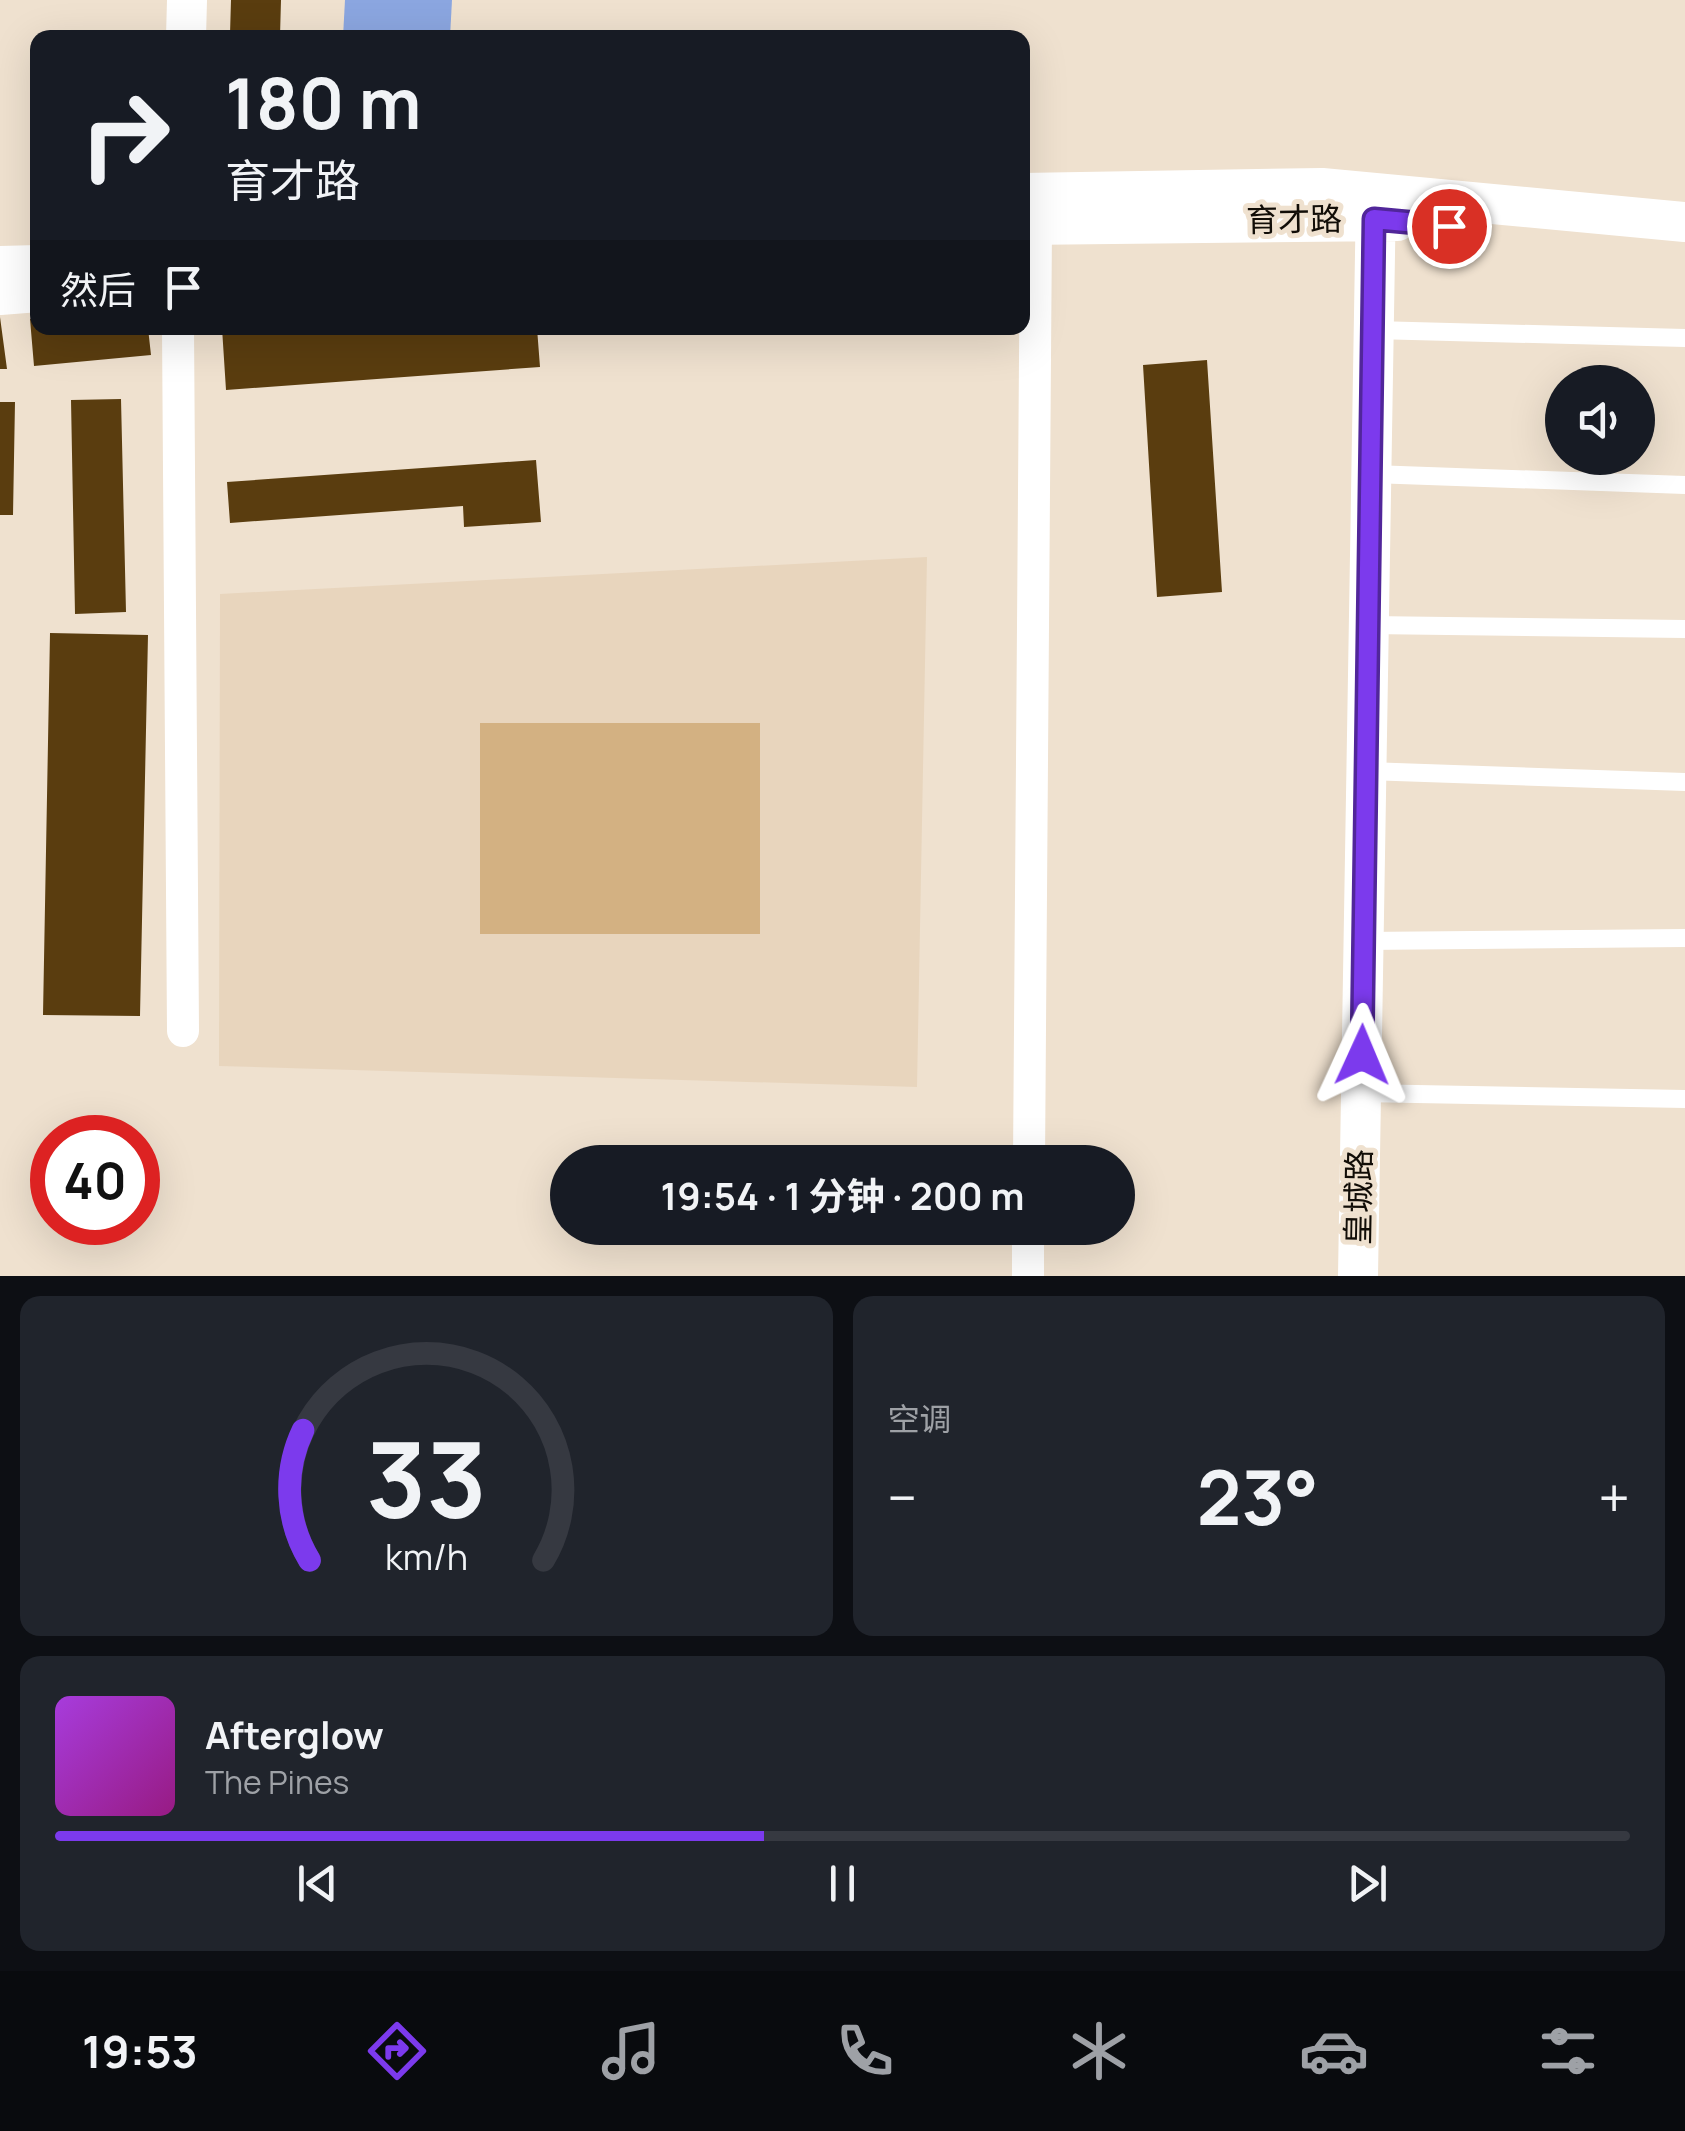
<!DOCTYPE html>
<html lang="zh">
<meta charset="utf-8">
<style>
body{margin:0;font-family:Manrope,"Noto Sans SC",sans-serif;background:#20242c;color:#f1f3f6;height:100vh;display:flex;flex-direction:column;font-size:38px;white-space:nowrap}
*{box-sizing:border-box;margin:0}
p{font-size:32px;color:#9ea1a6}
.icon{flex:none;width:55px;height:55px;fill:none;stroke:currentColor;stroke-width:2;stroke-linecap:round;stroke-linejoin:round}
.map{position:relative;height:1276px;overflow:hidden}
.panel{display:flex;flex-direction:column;gap:20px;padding:20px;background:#0d0f14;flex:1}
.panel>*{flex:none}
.guide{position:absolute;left:30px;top:30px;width:1000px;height:305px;border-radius:20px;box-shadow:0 10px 40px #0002;background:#171b24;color:#f1f3f6;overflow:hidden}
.tools{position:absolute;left:1545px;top:365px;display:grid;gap:20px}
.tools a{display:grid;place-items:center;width:110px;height:110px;border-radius:50%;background:#171b24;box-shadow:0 10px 40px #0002;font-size:50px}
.speed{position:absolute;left:30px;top:1115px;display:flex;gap:20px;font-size:50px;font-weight:700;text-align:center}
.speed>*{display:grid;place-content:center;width:130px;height:130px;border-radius:50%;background:#171b24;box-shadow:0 10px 40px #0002;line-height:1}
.speed .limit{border:15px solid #d22;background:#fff;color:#111}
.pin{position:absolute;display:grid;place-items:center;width:85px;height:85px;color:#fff;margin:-42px;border:5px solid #fff;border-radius:50%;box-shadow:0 2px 10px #0007}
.me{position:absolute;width:110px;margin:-55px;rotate:1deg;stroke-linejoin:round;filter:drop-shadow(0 0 8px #0008)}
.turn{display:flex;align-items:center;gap:35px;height:210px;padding:0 30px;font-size:45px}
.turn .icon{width:130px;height:130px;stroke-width:2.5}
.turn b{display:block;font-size:70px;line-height:85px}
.then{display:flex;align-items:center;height:95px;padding:0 30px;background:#0003;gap:20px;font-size:38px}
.big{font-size:75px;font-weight:700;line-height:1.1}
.panel .tile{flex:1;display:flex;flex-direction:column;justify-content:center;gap:15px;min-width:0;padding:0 35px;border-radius:20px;background:#20242c}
.panel .dial{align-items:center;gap:0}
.dial svg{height:260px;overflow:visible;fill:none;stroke:#363941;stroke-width:7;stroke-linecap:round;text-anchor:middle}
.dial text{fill:#f1f3f6;stroke:none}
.song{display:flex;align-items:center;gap:30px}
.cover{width:120px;height:120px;border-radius:15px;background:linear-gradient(135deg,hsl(280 70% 55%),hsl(310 70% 35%))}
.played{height:10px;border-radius:5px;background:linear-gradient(90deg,#7c3aed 45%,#363941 45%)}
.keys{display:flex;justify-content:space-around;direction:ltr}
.heat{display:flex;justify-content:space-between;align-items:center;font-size:55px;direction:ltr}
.panel .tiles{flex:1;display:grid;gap:20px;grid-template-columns:1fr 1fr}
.tile:last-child{grid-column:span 2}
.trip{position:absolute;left:550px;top:1145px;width:585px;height:100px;border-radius:50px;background:#171b24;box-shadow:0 10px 40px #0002;font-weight:700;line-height:100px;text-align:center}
.menu{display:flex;height:160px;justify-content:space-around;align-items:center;background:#090b0e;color:#9ea1a6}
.menu .icon{width:70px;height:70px}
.menu .selected{color:#7c3aed}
.menu b{font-size:45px;color:#f1f3f6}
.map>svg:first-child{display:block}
</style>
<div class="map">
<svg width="1685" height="1276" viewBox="0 0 1685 1276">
<rect width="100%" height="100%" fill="#efe1cf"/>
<path fill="#e8d5bd" d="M927 557 917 1087 219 1066 220 594Z"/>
<path fill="#d3b182" d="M480 723H760V934H480Z"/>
<path fill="#8ba6e0" d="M345 0H452L450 37H343Z"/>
<path fill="#5a3d0f" d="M231 0H281L280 36 230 34Z
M0 317 7 369H0Z
M30 319H38V328H148L151 355 34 366Z
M222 328H537L540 367 226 390Z
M1207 360 1222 592 1157 597 1143 365Z
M121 399 126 612 75 614 71 400Z
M0 402H15L13 515H0Z
M536 460 541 522 464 527 463 506 230 523 227 482Z
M50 633 148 635 140 1016 43 1015Z"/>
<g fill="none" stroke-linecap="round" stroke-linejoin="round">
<path stroke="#fff" stroke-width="18" d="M1374 330 1685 338
M1372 474 1685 485
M1369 625 1685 629
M1367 771 1685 782
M1364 941 1685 938
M1361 1093 1685 1099"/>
<path stroke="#fff" stroke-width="32" d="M178 328 183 1031
M1029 1162 1036 224
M1028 1276V1228"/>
<path stroke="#fff" stroke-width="40" d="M186 38 187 0
M1022 193 1322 188 1685 222
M1022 225 1397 221
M0 266 38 265
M0 295 38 292
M1358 1276 1376 194"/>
</g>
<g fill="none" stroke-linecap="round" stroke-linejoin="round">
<g stroke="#51269a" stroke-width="25">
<path id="route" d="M1362 1055 1374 219 1449 226"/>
</g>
<use href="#route" stroke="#7c3aed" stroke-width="18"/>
</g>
<g text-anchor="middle" stroke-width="10" stroke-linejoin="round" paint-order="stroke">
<g font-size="32" fill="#110d07" stroke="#efe1cf">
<text transform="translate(1294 220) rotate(-1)" y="11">育才路</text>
<text transform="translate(1359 1197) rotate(-89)" y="11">皇城路</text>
</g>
</g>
</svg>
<div class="tools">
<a><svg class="icon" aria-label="sound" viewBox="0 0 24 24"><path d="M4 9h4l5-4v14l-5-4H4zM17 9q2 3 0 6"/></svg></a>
</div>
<div class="speed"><div class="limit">40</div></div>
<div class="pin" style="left:1449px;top:226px;background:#d93025"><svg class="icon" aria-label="arrive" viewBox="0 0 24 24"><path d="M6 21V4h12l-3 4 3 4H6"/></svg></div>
<svg class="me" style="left:1362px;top:1055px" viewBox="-20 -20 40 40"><path d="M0-17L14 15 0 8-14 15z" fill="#7c3aed" stroke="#fff" stroke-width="4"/></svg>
<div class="trip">19:54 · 1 分钟 · 200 m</div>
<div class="guide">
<div class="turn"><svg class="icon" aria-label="right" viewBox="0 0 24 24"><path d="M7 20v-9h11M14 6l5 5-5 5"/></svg><div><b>180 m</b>育才路</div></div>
<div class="then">然后<svg class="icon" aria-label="arrive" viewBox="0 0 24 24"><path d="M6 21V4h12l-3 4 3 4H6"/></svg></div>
</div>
</div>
<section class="panel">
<div class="tiles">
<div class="tile dial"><svg viewBox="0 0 100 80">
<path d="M14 69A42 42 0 1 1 86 69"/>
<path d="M14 69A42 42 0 0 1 12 29" stroke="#7c3aed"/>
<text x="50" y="56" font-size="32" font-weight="700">33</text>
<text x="50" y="72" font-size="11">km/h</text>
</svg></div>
<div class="tile"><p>空调</p>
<div class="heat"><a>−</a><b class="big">23°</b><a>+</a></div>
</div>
<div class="tile">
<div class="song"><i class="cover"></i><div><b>Afterglow</b><p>The Pines</p></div></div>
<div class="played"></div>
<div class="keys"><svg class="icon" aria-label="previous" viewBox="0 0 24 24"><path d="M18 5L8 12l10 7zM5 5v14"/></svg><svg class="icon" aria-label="pause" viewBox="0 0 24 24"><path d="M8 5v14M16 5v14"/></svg><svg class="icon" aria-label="next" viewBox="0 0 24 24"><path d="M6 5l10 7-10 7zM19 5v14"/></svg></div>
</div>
</div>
</section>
<nav class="menu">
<b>19:53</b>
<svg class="icon selected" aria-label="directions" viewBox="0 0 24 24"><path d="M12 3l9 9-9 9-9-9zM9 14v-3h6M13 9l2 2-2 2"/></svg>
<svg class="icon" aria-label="music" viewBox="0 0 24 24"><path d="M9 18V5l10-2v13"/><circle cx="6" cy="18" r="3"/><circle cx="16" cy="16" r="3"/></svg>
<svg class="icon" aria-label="phone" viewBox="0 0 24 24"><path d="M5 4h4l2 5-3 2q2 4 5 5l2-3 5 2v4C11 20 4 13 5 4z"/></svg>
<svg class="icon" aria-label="climate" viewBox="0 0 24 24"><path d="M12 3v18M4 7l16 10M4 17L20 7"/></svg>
<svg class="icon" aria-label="car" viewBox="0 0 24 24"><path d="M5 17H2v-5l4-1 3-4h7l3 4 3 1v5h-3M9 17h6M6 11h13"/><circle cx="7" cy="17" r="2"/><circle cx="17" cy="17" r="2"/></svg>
<svg class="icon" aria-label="filters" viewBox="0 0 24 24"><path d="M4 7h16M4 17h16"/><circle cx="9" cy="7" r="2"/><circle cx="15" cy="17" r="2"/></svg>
</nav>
